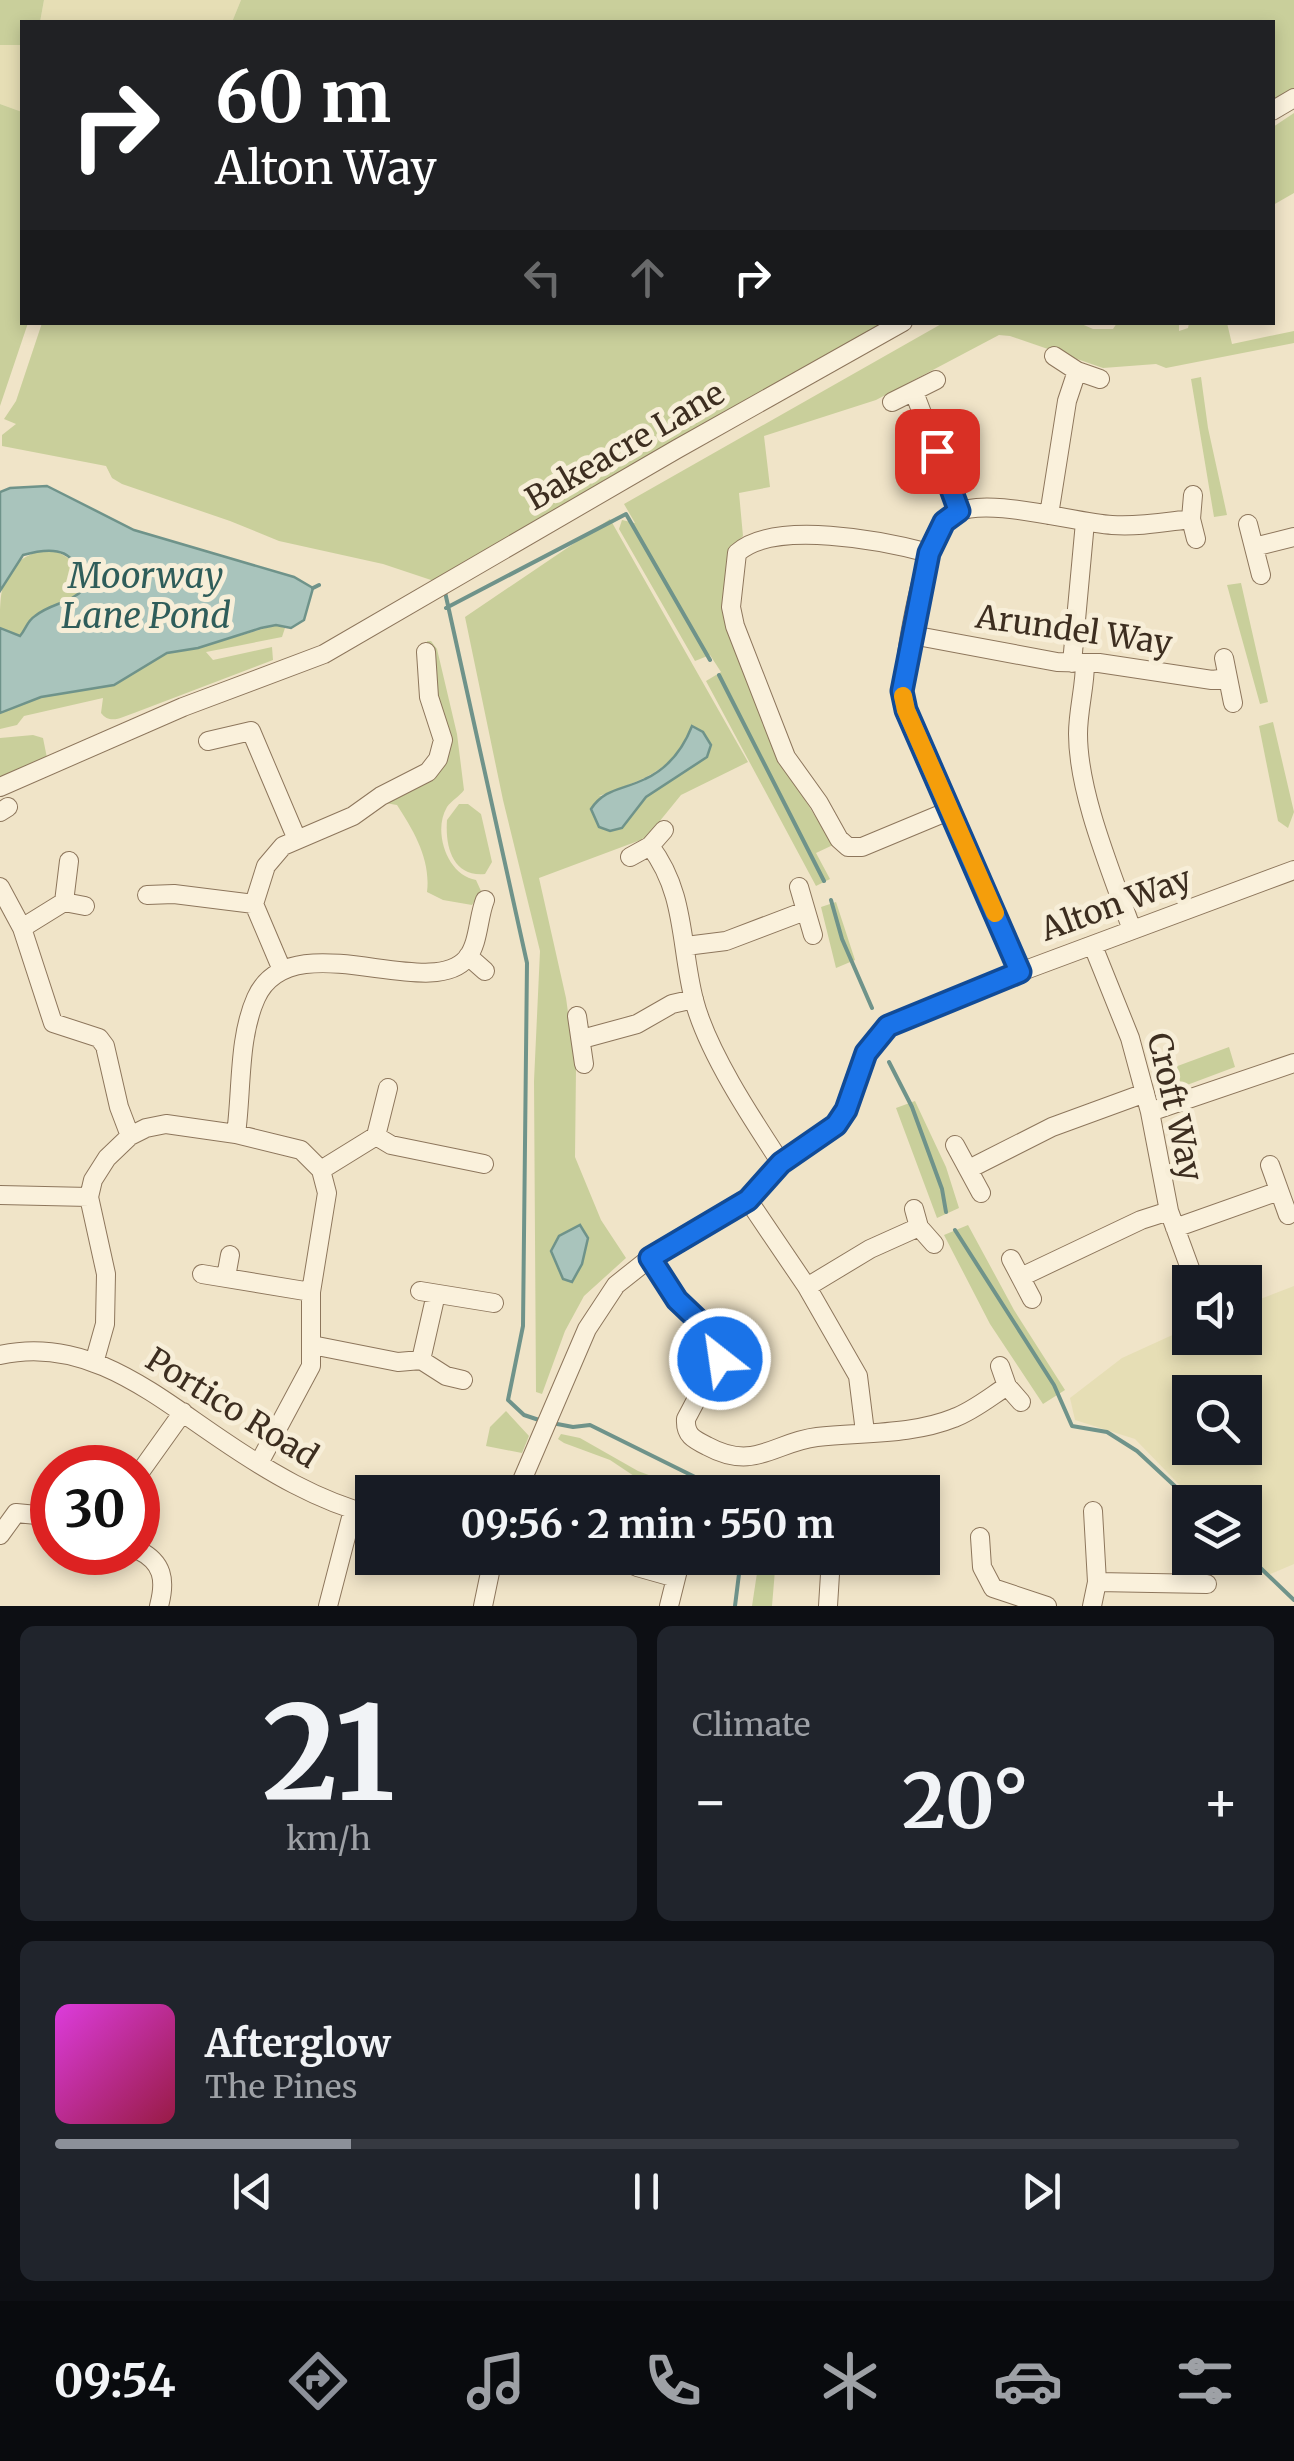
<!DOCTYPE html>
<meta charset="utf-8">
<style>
body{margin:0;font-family:Merriweather,serif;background:#20242c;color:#f1f3f6;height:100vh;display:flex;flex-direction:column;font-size:38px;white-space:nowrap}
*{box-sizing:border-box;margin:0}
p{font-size:32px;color:#9ea1a6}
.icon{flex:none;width:55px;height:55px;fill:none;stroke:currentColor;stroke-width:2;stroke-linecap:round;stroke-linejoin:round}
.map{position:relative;height:1606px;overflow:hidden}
.side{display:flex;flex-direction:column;gap:20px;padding:20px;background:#0d0f14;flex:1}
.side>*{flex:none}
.guide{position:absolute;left:20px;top:20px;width:1255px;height:305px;border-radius:0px;box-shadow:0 5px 15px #0003;background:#202124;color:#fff;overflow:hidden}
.tools{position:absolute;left:1172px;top:1265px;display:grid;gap:20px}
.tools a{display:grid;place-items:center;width:90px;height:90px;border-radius:0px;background:#171b24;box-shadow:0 5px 15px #0003;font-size:50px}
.speed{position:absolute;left:30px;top:1445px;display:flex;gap:20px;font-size:50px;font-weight:700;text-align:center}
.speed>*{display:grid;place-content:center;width:130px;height:130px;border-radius:50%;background:#171b24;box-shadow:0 5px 15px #0003;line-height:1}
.speed .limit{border:15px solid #d22;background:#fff;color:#111}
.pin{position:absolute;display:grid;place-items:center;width:85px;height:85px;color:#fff;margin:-42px;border-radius:20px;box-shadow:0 5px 15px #0006}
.me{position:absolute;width:110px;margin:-55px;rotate:330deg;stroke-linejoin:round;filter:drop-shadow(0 0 8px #0008)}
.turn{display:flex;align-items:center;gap:35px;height:210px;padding:0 30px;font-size:45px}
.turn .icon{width:130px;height:130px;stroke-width:2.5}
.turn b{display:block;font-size:70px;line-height:85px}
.lanes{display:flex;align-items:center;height:95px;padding:0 30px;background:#0003;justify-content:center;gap:50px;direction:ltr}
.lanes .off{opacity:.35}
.big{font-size:75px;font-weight:700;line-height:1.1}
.side .tile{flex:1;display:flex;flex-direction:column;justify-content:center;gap:15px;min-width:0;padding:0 35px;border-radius:15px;background:#20242c}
.side .dial{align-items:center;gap:0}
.dial b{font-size:130px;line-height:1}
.song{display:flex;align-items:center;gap:30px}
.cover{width:120px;height:120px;border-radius:15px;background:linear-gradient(135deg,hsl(300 70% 55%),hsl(340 70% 35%))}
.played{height:10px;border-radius:5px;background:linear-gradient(90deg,#8c9099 25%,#363941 25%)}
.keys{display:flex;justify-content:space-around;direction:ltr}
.heat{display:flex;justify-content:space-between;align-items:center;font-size:55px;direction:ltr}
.side .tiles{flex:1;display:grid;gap:20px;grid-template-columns:1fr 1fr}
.tile:last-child{grid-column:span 2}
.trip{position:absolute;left:355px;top:1475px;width:585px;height:100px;border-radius:0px;background:#171b24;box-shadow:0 5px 15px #0003;font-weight:700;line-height:100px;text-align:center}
.tabs{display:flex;height:160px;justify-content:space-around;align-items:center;background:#090b0e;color:#9ea1a6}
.tabs .icon{width:70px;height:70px}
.tabs .current{color:#8c9099}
.tabs b{font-size:45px;color:#f1f3f6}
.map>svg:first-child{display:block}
</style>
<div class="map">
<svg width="1294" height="1606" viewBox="0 0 1294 1606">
<rect width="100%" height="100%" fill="#f0e4c8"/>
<path fill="#e6deb5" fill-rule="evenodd" d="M44 0H241L232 22H40Z
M0 45H22V112L0 104Z
M1294 1286V1564L1266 1576 1245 1554V1502H1196L1135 1439 1075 1420 1070 1398 1122 1358 1190 1327V1338H1245V1305ZM1190 1392H1245V1448H1190Z"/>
<path fill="#c9cf9b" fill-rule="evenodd" d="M0 0H44L40 22H22V45H0Z
M241 0H1294V98L1273 111 1272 22H232Z
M0 104 22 112V322L28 323 0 406Z
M1294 113V193L1273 205V127Z
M1077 322 1093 329H1113L1117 323 1179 322V331L1188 328 1189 323H1227L1232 344 1294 331V343L1166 368 1156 364 1103 368 1010 336 999 335 876 400 764 436 770 487 739 493 743 536 729 551 724 610 730 637 779 758 833 845 816 853 830 879 816 886 706 681 721 672 710 655 695 661 619 529 622 520 635 523 624 504 943 323Z
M42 323H901L434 581 383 564 279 541 230 521 122 484 112 478 106 466 2 446V435L16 424 4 419 16 401Z
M1201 377 1208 428 1227 515 1214 517 1191 379Z
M610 519 748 762 681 795 646 838 539 878 566 998 576 1069 575 1157 601 1220 626 1258 584 1296 565 1331 542 1394 536 1392 534 1081 540 951 503 800 465 617ZM686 743 707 757 646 797 599 796C634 783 664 774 686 743Z
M48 548C70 556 79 565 85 588 68 605 52 602 35 616 27 621 26 629 20 636L0 628C0 584 1 562 48 548Z
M1241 583 1268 702 1260 704 1227 585Z
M276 625 285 628 282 637 206 652 213 660 272 647 273 660 134 713C122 717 110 725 101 713L103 698 24 716 17 725 0 729V713L41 697 114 685 167 653 198 648Z
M427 641H431L437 649 457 734 464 790C460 796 451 801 447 807 432 832 448 876 476 880L481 891 472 905 443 900 427 892C431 860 414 831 397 805L385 803 433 774 439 708Z
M1273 722 1294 812 1288 828 1278 821 1259 726Z
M33 735 43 738 47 758 0 779V738Z
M459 804H468L481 814 492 862 485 874C453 877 445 847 447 820Z
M836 902 855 960 836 968 821 907Z
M1229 1047 1235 1067 1171 1091 1164 1071Z
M915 1101 946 1167 959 1208 937 1218 896 1108Z
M968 1225 1014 1310 1065 1390 1043 1404 990 1324 944 1235Z
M506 1411 529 1436 522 1453 486 1446 490 1427Z
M561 1434 580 1438 638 1471 694 1492H654L660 1486 646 1484 610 1460 564 1443 558 1439Z
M696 1558H734L736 1564 759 1567 761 1558H776L772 1606H752L757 1573 694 1560Z"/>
<path fill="#a9c4bc" stroke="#6f938a" stroke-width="2.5" d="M47 486 134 530 294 577 313 588 304 620 291 628 276 625 261 628 198 648 167 653 114 685 41 697 0 713V628L20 636C26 629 27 621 35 616 53 602 68 605 85 588 76 550 58 545 23 555L0 591V492L10 488Z
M692 726 703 732 711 745 707 757 646 797 622 828 610 831 599 827 591 809C605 788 623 790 645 779 669 768 683 749 692 726Z
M580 1225 588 1238 582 1264 572 1282 563 1279 551 1251 559 1236Z"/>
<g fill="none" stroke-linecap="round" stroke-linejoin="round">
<path stroke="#6f938a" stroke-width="4" d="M313 588 319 585
M445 592 527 963 523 1326 508 1400 524 1415 542 1421
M446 608 626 514 710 660
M719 675 824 881
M831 900 842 939 872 1008
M889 1062 912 1107 942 1189 946 1212
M955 1230 1054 1385 1072 1426 1107 1432 1137 1451 1192 1502
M552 1423 573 1427 590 1425 697 1478 712 1492
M1245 1553 1294 1600
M735 1606 741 1558"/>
<g stroke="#8d765c" stroke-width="20">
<path id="minor" d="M1272 111 1294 98
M1054 356 1077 371 1100 379
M914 392 959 511
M892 402 936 380
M1193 495 1191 519 1196 539
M1049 515 1067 401 1077 371
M1248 524 1261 575
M1254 547 1294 537
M929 553C884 541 774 519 737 553L731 607 735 626 786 757 819 803 839 839 848 847H862L951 810
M912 635 1057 662 1099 663 1212 680 1228 678
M1224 658 1233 703
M1072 663 1085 522
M1085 663C1085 687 1078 710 1078 734 1078 794 1112 873 1132 930
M208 741 251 731 296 837
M0 787 183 707 324 654 677 449 903 322
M0 812 8 807
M650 846C686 893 680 945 694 1000 707 1051 752 1119 781 1163
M630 857 650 846 664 830
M0 887 22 928 53 1023 99 1038 105 1046 119 1107 130 1136
M799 887 813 935
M147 895 174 894 254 904
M64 902 85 906
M22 928 64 902 69 861
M686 946 726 941 805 911
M1093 946 1130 1038 1150 1112 1169 1211 1195 1282
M468 956 485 971
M282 970 254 904 266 866 283 846 353 816 381 796 428 772 438 759 443 740 429 697 426 652
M1020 972 906 710C898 670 921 575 935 536 941 527 947 518 956 513 987 496 1075 523 1112 525 1139 527 1165 522 1191 519
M577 1016 584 1064
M582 1039 637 1024 672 1004 694 999
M1150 1112 1294 1063
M236 1134C242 1091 238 1038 256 998 291 920 429 1004 467 958 479 943 478 917 485 900
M376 1136 391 1145 484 1164
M955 1145 981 1193
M1270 1165 1288 1215
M969 1169 1052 1127 1145 1093
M321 1170 376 1136 388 1088
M0 1195 89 1197
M748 1200 807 1287 858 1376 865 1432
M914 1209 919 1227 934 1244
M1175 1228 1279 1191
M650 1258 677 1300 718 1339 723 1349 686 1419C685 1435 693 1439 707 1446 755 1472 774 1442 817 1437 863 1432 912 1435 954 1418 973 1411 990 1397 1007 1386
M1011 1259 1032 1299
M202 1274 311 1292
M226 1277 230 1255
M1021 1277 1141 1220 1169 1211
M807 1287 870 1249 919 1227
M420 1291 494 1303
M312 1345 398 1362 421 1360 436 1294
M0 1355C87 1335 156 1396 222 1440 269 1472 318 1501 372 1515
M421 1360 446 1376 463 1380
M94 1363 105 1324 106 1274 89 1197 93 1180 107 1158 130 1136 146 1128 166 1124 236 1134 301 1150 321 1170 327 1193 311 1292V1366L259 1463
M1000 1366 1007 1386 1021 1402
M138 1475 183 1412
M517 1492 587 1329 616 1285 650 1258 748 1200 781 1163 836 1125 846 1110 866 1053 888 1026 1020 972 1294 870
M0 1535 16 1513 37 1515
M980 1537 982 1567 993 1588 1047 1606
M138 1550C163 1562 166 1580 159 1606
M637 1567 676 1578
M1097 1582 1207 1584
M328 1606 353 1510
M483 1606 493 1558
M669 1606 681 1558
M828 1606 831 1558
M1092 1606 1097 1582 1093 1511"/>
</g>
<use href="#minor" stroke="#faf1dc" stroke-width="18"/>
</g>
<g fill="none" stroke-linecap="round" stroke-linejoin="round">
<g stroke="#114b97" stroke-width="25">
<path id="route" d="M720 1359 723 1349 718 1339 677 1300 650 1258 748 1200 781 1163 836 1125 846 1110 866 1053 888 1026 1020 972 906 710 902 691 929 553 944 522 959 511 937 451"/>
</g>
<use href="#route" stroke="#1a73e8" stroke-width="18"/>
<path stroke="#f59e0b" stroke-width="18" d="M903 696 906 710 995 913"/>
</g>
<g text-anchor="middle" stroke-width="10" stroke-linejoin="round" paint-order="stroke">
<g font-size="32" fill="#3d2e20" stroke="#f7eed8">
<text transform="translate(625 446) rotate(-30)" y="11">Bakeacre Lane</text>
<text transform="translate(1074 630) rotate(8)" y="11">Arundel Way</text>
<text transform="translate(1116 904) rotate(-20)" y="11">Alton Way</text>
<text transform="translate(1175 1107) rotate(77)" y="11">Croft Way</text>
<text transform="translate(232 1408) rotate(32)" y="11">Portico Road</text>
</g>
<g font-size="35" font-style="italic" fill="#2f5d5a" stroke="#f7eed8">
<text x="146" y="588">Moorway<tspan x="146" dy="40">Lane Pond</tspan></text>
</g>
</g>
</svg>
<div class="tools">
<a><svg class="icon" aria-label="sound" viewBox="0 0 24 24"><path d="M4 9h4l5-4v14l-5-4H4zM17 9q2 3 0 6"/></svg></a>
<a><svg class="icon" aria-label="search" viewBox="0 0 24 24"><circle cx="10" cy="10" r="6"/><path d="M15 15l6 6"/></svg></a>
<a><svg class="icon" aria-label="layers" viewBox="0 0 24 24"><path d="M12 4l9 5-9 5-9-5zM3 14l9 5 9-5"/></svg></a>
</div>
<div class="speed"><div class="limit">30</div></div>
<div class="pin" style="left:937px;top:451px;background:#d93025"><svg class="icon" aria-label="arrive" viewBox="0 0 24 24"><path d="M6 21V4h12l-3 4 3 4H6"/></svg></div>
<svg class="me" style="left:720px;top:1359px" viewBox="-20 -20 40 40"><circle r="17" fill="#1a73e8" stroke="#fff" stroke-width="3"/><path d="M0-11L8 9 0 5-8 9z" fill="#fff"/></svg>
<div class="trip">09:56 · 2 min · 550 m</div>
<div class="guide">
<div class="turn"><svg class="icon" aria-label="right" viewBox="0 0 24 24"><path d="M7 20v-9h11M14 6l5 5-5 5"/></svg><div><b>60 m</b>Alton Way</div></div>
<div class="lanes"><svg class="icon off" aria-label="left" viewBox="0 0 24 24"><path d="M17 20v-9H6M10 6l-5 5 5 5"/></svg><svg class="icon off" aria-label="ahead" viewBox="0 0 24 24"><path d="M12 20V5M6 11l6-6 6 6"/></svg><svg class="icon" aria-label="right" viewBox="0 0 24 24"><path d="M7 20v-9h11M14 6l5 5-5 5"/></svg></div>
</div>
</div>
<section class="side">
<div class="tiles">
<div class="tile dial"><b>21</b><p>km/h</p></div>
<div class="tile"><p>Climate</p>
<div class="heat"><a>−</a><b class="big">20°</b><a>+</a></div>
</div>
<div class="tile">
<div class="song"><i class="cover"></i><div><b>Afterglow</b><p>The Pines</p></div></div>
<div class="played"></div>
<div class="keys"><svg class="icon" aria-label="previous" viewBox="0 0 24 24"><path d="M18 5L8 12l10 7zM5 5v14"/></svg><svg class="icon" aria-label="pause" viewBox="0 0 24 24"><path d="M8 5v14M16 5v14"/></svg><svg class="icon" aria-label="next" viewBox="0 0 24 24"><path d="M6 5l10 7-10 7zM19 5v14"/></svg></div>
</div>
</div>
</section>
<nav class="tabs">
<b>09:54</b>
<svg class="icon current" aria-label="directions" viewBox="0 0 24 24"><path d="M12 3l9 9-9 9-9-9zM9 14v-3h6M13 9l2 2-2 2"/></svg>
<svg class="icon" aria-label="music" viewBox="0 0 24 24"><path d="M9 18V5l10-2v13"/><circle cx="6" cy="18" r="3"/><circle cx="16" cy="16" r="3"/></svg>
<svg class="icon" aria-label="phone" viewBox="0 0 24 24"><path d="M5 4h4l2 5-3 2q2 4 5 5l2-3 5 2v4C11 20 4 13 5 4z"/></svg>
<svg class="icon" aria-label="climate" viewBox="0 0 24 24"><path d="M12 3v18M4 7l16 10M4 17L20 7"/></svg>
<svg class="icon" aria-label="car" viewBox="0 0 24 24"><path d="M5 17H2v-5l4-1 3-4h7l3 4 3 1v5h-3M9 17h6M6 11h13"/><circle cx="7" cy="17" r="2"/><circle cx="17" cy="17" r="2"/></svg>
<svg class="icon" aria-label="filters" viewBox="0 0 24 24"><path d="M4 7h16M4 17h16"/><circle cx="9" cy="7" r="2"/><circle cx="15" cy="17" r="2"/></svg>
</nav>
